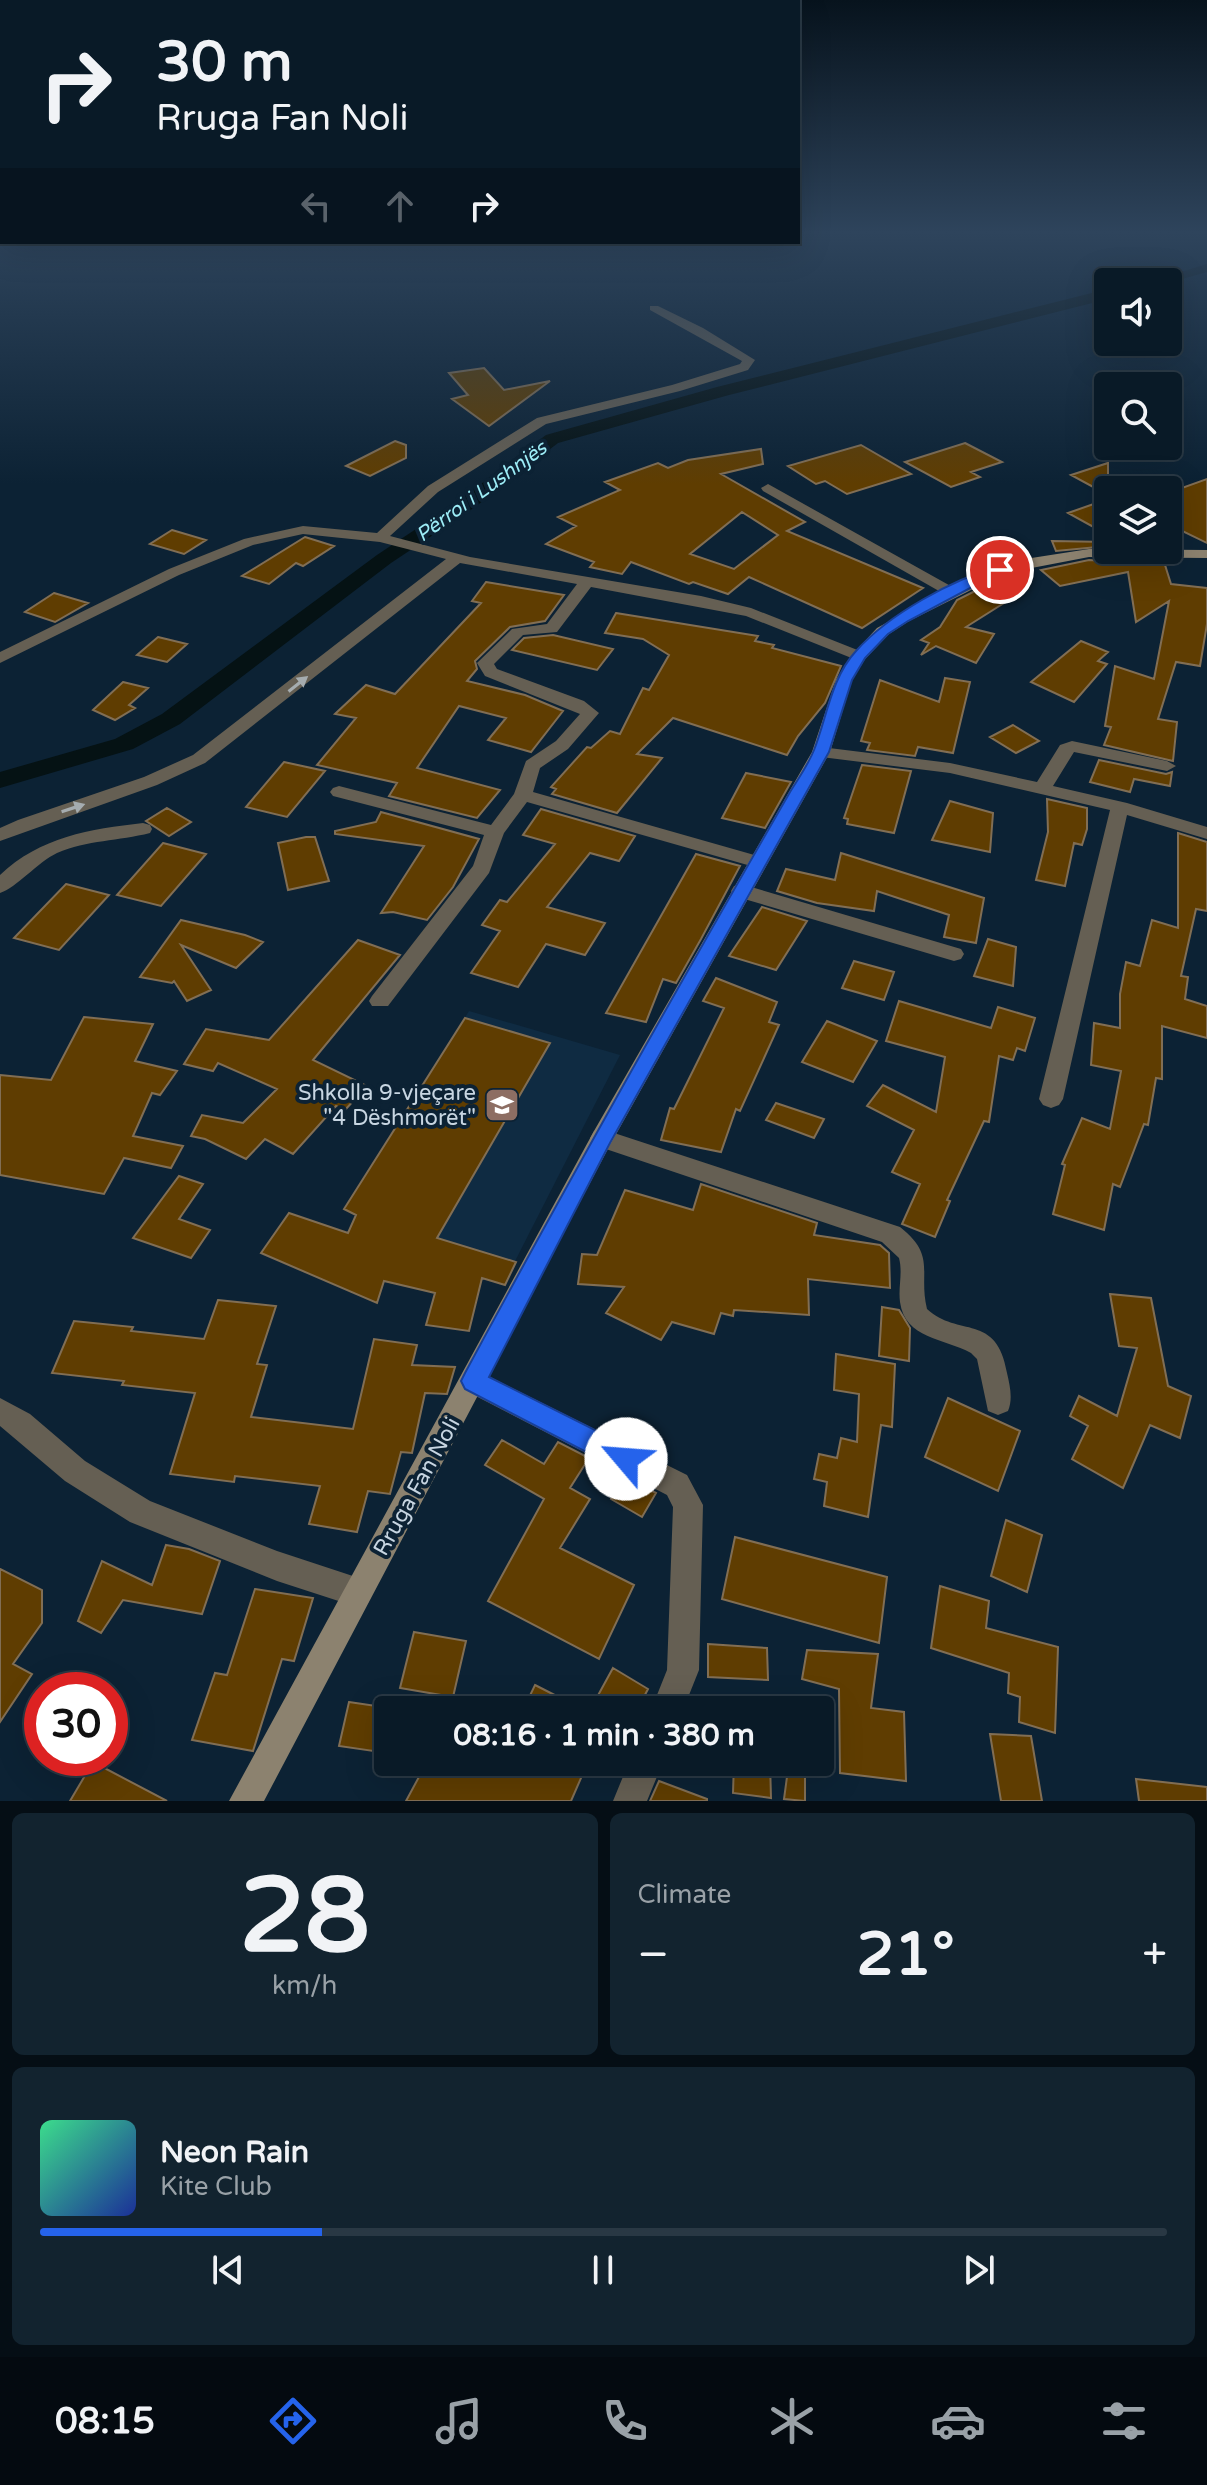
<!DOCTYPE html>
<meta charset="utf-8">
<style>
body{margin:0;font-family:"Varela Round",sans-serif;background:#12232f;color:#f1f3f6;height:100vh;display:flex;flex-direction:column;font-size:30px;white-space:nowrap}
*{box-sizing:border-box;margin:0}
p{font-size:26px;color:#99a1a7}
.icon{flex:none;width:44px;height:44px;fill:none;stroke:currentColor;stroke-width:2;stroke-linecap:round;stroke-linejoin:round}
.map{position:relative;height:1801px;overflow:hidden}
.drawer{display:flex;flex-direction:column;gap:12px;padding:12px;background:#050e15;flex:1}
.drawer>*{flex:none}
.top-card{position:absolute;left:0px;top:0px;width:800px;height:244px;box-shadow:0 8px 32px #0002,0 0 0 2px #293844;background:#091a27;color:#f1f3f6;overflow:hidden}
.controls{position:absolute;left:1094px;top:268px;display:grid;gap:16px}
.controls a{display:grid;place-items:center;width:88px;height:88px;border-radius:8px;background:#091a27;box-shadow:0 8px 32px #0002,0 0 0 2px #293844;font-size:40px}
.speed{position:absolute;left:24px;top:1672px;display:flex;gap:16px;font-size:40px;font-weight:700;text-align:center}
.speed>*{display:grid;place-content:center;width:104px;height:104px;border-radius:50%;background:#091a27;box-shadow:0 8px 32px #0002,0 0 0 2px #293844;line-height:1}
.speed .limit{border:12px solid #d22;background:#fff;color:#111}
.pin{position:absolute;display:grid;place-items:center;width:68px;height:68px;color:#fff;margin:-34px;border:4px solid #fff;border-radius:50%;box-shadow:0 2px 8px #0007}
.me{position:absolute;width:88px;margin:-44px;rotate:297deg;stroke-linejoin:round;filter:drop-shadow(0 0 6px #0008)}
.turn{display:flex;align-items:center;gap:28px;height:168px;padding:0 24px;font-size:36px}
.turn .icon{width:104px;height:104px;stroke-width:2.5}
.turn b{display:block;font-size:56px;line-height:68px}
.lanes{display:flex;align-items:center;height:76px;padding:0 24px;background:#0003;justify-content:center;gap:40px;direction:ltr}
.lanes .off{opacity:.35}
.big{font-size:60px;font-weight:800;line-height:1.1}
.drawer .tile{flex:1;display:flex;flex-direction:column;justify-content:center;gap:12px;min-width:0;padding:0 28px;border-radius:12px;background:#12232f}
.drawer .dial{align-items:center;gap:0}
.dial b{font-size:104px;line-height:1}
.song{display:flex;align-items:center;gap:24px}
.cover{width:96px;height:96px;border-radius:12px;background:linear-gradient(135deg,hsl(150 70% 55%),hsl(230 70% 35%))}
.played{height:8px;border-radius:4px;background:linear-gradient(90deg,#2563eb 25%,#293844 25%)}
.keys{display:flex;justify-content:space-around;direction:ltr}
.heat{display:flex;justify-content:space-between;align-items:center;font-size:44px;direction:ltr}
.drawer .tiles{flex:1;display:grid;gap:12px;grid-template-columns:1fr 1fr}
.tile:last-child{grid-column:span 2}
.trip{position:absolute;left:374px;top:1696px;width:460px;height:80px;border-radius:8px;background:#091a27;box-shadow:0 8px 32px #0002,0 0 0 2px #293844;font-weight:800;line-height:80px;text-align:center}
.tabs{display:flex;height:128px;justify-content:space-around;align-items:center;background:#040a10;color:#99a1a7}
.tabs .icon{width:56px;height:56px}
.tabs .active{color:#2563eb}
.tabs b{font-size:36px;color:#f1f3f6}
.map>svg:first-child{display:block}
</style>
<div class="map">
<svg width="1207" height="1801" viewBox="0 0 1207 1801">
<rect width="100%" height="100%" fill="#0c2234"/>
<path fill="#0f2b42" d="M469 1011 620 1055 512 1267 344 1210Z"/>
<g fill="none" stroke-linecap="round" stroke-linejoin="round">
<path fill="#051214" fill-rule="evenodd" d="M1207 264V272L1168 283 1148 282Z
M1108 289V299L729 395 558 443 475 507 391 563 180 724 133 749 0 788V772L115 739 162 714 377 555 461 499 546 435 717 387Z"/>
</g>
<path fill="#5f3d01" stroke="#816e54" stroke-width="2" fill-rule="evenodd" d="M484 368 504 390 550 381 489 426 452 399 468 395 449 373Z
M395 441 406 445V458L370 476 346 466Z
M965 443 1002 462 971 472 980 477 951 487 905 462Z
M861 445 911 474 847 494 825 481 816 484 788 466Z
M761 449 763 464 721 474 805 522 787 531 923 588 862 628 749 577 728 594 693 582 689 584 631 562 622 574 590 567 594 562 546 544 576 526 558 517 620 490 605 482 658 463 668 468 688 460ZM742 512 778 535 734 569 690 554Z
M1108 463V495L1071 475Z
M1207 479V543L1168 524V493Z
M1108 499V535L1068 513Z
M172 530 206 540 184 554 150 544Z
M305 537 334 546 303 566 296 563 269 584 242 576Z
M1052 541 1108 542V546L1056 551Z
M1089 560 1165 565 1171 584 1207 588V624L1200 666 1176 662 1158 719 1177 722 1173 761 1104 745 1111 727 1105 726 1115 666 1154 679 1169 601 1136 622 1128 572 1060 586 1041 570Z
M486 582 564 595 545 621 510 627 475 661 477 669 467 681 525 695 563 711 531 752 488 740 506 718 459 706 417 768 500 790 477 818 389 796 397 783 317 765 356 718 335 714 366 685 395 694 481 603 472 601Z
M981 588 1004 603 966 627 994 634 976 663 936 646 921 655 929 643 921 640 940 627 957 600Z
M54 593 88 603 55 622 25 612Z
M616 613 758 636 755 641 774 645 772 648 841 666 825 703 798 736 787 755 673 718 637 754 662 758 617 813 552 794 556 789 551 787 587 747 591 748 610 731 620 734 643 688 649 690 669 655 643 639 605 633Z
M553 635 613 649 597 670 512 650 524 638Z
M158 637 187 644 167 662 137 655Z
M1081 641 1108 652 1098 661 1107 664 1074 702 1031 682Z
M945 678 970 682 953 753 918 747 915 756 867 750 870 743 861 741 880 680 939 702Z
M123 682 148 688 129 705 135 708 115 720 93 710Z
M1013 725 1039 741 1016 753 990 737Z
M1099 760 1166 774 1172 772 1170 786 1134 779 1130 792 1090 782Z
M284 762 325 771 287 817 246 807Z
M862 765 911 771 894 833 847 824 848 819 844 818Z
M746 773 791 782 765 828 722 818Z
M1047 799 1087 808V829L1082 845 1074 843 1065 886 1036 880 1048 832Z
M950 801 993 813 990 852 932 840Z
M167 808 191 822 169 836 146 821Z
M541 809 635 836 619 861 590 853 547 907 605 923 585 955 546 944 518 987 471 973 500 931 482 925 500 900 507 902 555 844 523 835Z
M381 812 479 839 453 887 427 920 393 912 381 913 424 846 335 834V831L376 822Z
M1178 833 1207 842V911L1196 909 1181 976 1188 977 1185 999 1207 1006V1038L1162 1026V1079L1156 1078 1148 1125 1144 1124 1120 1187 1113 1184 1104 1230 1053 1214 1065 1165 1062 1164 1082 1118 1110 1129 1121 1071 1091 1065 1094 1023 1120 1028V994L1126 962 1140 966 1152 920 1178 928Z
M306 837H315L329 881 288 890 278 843Z
M163 843 206 854 161 906 117 895Z
M841 853 984 898 976 943 944 937 949 915 877 891 874 911 817 903 777 891 786 869 835 880Z
M696 854 740 866 701 939 676 983 663 979 646 1022 606 1013Z
M66 884 109 895 59 950 14 938Z
M762 907 807 921 776 970 729 956Z
M181 920 245 935 263 942 236 968 181 945 211 990 187 1001 174 981 172 983 140 977Z
M988 939 1016 947 1013 986 974 976Z
M358 940 400 955 313 1060 367 1086 345 1110 336 1106 293 1154 265 1139 246 1159 205 1139 191 1136 202 1115 243 1123 277 1089 218 1063 213 1071 184 1064 206 1029 269 1040Z
M854 961 894 972 884 1000 842 988Z
M716 978 777 1002 769 1022 779 1025 740 1111 736 1109 721 1152 661 1140 670 1108 674 1109 724 1008 703 1001Z
M899 1001 991 1028 998 1007 1035 1018 1025 1051 1017 1048 1013 1060 999 1056 989 1122 984 1121 947 1200 950 1201 935 1237 902 1224 920 1184 892 1172 914 1130 867 1106 883 1085 936 1112 945 1057 886 1041Z
M84 1017 153 1024 135 1061 177 1071 160 1095 152 1093 133 1136 183 1146 171 1168 124 1158 104 1194 0 1175V1075L51 1080Z
M465 1018 550 1043 437 1238 516 1262 505 1285 482 1278 469 1331 426 1325 435 1293 384 1281 377 1303 261 1253 289 1213 348 1233 356 1215 344 1209Z
M827 1021 877 1041 853 1082 802 1062Z
M776 1103 824 1119 814 1138 766 1120Z
M179 1176 203 1184 179 1219 210 1230 191 1258 133 1238Z
M701 1184 817 1223 814 1235 880 1245 889 1253 890 1288 808 1279 809 1315 734 1310 733 1316 721 1313 714 1334 672 1322 661 1340 606 1313 624 1287 578 1284 582 1254 597 1255 625 1190 693 1210Z
M1110 1294 1151 1298 1168 1386 1191 1396 1180 1438 1150 1425 1123 1488 1072 1459 1088 1426 1070 1416 1079 1396 1117 1416 1137 1348 1119 1346Z
M218 1300 276 1306 257 1364 267 1365 251 1417 353 1429 374 1339 417 1345 412 1365 455 1367 447 1394 425 1393 412 1453 401 1452 390 1494 368 1491 357 1532 309 1524 320 1486 235 1476 234 1482 170 1474 195 1393 122 1385 124 1381 52 1373 74 1321 133 1327 131 1331 204 1339Z
M882 1307 899 1310 910 1328 909 1361 879 1356Z
M836 1354 895 1364 892 1427 881 1425 868 1517 824 1506 827 1482 814 1479 819 1454 837 1458 841 1438 857 1442 859 1394 834 1390Z
M948 1398 1020 1431 998 1491 925 1457Z
M502 1440 544 1464 558 1442 589 1458 570 1488 590 1499 560 1548 634 1585 599 1659 488 1601 544 1499 485 1465Z
M624 1476 656 1493 642 1517 611 1499Z
M1006 1520 1042 1535 1027 1592 991 1576Z
M735 1537 887 1577 879 1643 722 1599Z
M166 1545 189 1549 220 1561 202 1614 123 1600 101 1633 78 1621 102 1561 152 1585Z
M0 1569 42 1590V1623L13 1664 32 1674 0 1722Z
M940 1586 989 1601 986 1628 1058 1647 1055 1733 1019 1722 1020 1697 1008 1693 1009 1673 931 1648Z
M255 1589 313 1598 294 1661 282 1659 253 1751 192 1740 215 1673 227 1675Z
M414 1632 466 1641 453 1697 400 1688Z
M708 1644 767 1648 768 1680 708 1677Z
M807 1650 878 1654 871 1708 904 1712 906 1781 840 1773 839 1689 802 1679Z
M613 1668 648 1689 637 1710H590Z
M535 1685 584 1710H523Z
M349 1702 390 1708 380 1752 339 1746Z
M990 1734 1031 1736 1042 1801H1001Z
M93 1762 167 1801H70Z
M427 1762H588L571 1801H406Z
M734 1762H770L771 1798 733 1793Z
M789 1762H805V1801L784 1799Z
M1136 1779 1207 1787V1801H1139Z
M659 1781 707 1799V1801H650Z"/>
<g fill="none" stroke-linecap="round" stroke-linejoin="round">
<path fill="#655f53" fill-rule="evenodd" d="M650 306H658L703 328 755 360 748 370 680 391 546 424 438 492 390 536 470 557 701 596 751 608 865 653V659L859 661 746 616 591 587 557 632 523 635 494 664 497 669 584 701 599 713 568 749 540 768 533 792 765 858 768 862 765 866H751L527 802 504 833 489 873 388 1006H372L369 1001 372 996 473 866 484 835 333 796 330 792 333 788 339 786 491 825 514 794 526 761 556 741 580 714 485 676 477 663 512 629 547 624 577 584 460 563 205 763 157 785 0 841V828L18 820 144 777 193 755 446 559 380 542 303 534 253 545 179 575 0 663V652L169 569 244 539 303 526 377 533 428 486 537 418 672 385 740 364 742 361 650 310Z
M768 484 956 589 959 592 951 597 946 595 763 491 761 488Z
M1072 741 1167 761 1176 766 1167 771 1074 752 1053 786 1127 803 1207 827V839L1127 815 1063 1099 1059 1105 1051 1108 1043 1105 1039 1099 1110 810 950 773 821 757 812 752 821 747 950 763 1037 782 1060 745Z
M143 823 150 825 152 829 150 833C119 841 87 840 57 853 38 862 16 888 0 893V875C40 837 90 829 143 823Z
M741 884 961 949 964 954 961 959 954 961 734 896 731 891 734 886Z
M602 1129 900 1227C937 1256 918 1272 927 1309 958 1338 997 1312 1007 1373 1010 1386 1013 1399 1008 1411L998 1415 988 1411 977 1359 971 1353C944 1338 905 1339 900 1302 898 1287 903 1273 899 1258L882 1242 594 1145 590 1138 594 1131Z
M474 1369 687 1475 703 1505 699 1670 683 1710H651L667 1670 673 1507 667 1495 464 1390 460 1381 464 1372Z
M0 1398 30 1414 85 1461 150 1501 277 1551 368 1581 372 1592 368 1603 357 1607 277 1581 130 1522 65 1481 0 1426Z
M629 1762H663L647 1801H613Z"/>
<path fill="#8c826f" fill-rule="evenodd" d="M1089 549 1207 550V558L1089 557 1005 573 909 621 889 634 865 659 852 680 830 752 610 1145 264 1801H229L594 1131 812 752 836 680 851 656 877 628 964 580 1025 559Z"/>
</g>
<defs><path id="oneway-solid" d="M-6-.8H1V-3.2L6.5 0L1 3.2V.8H-6Z" transform="scale(2)"/></defs>
<g fill="#a5acaf">
<use href="#oneway-solid" transform="translate(298 684) rotate(-38)"/>
<use href="#oneway-solid" transform="translate(73 808) rotate(-18)"/>
</g>
<linearGradient id="sky" x2="0" y2="1"><stop stop-color="#07131d"/><stop offset="0.48" stop-color="#2e445c"/><stop offset="1" stop-color="#2e445c" stop-opacity="0"/></linearGradient>
<rect width="1207" height="484" fill="url(#sky)"/>
<path fill="#2563eb" stroke="#184099" stroke-width="2" d="M1000 566 1005 567V573L974 586 908 621 888 634 865 658 852 680 829 752 610 1143 489 1377 635 1450 639 1459 635 1468 626 1471 617 1468 465 1389 461 1381 465 1373C570 1178 679 985 790 792 798 779 808 765 814 750 827 717 831 678 856 651 889 614 953 579 1000 566Z"/>
<defs>
<g id="school-square" transform="scale(1.8)"><rect x="-9" y="-9" width="18" height="18" rx="4" fill="#8d6e63" stroke="#0c2234"/><path d="M0-5L7-2L0 1L-7-2ZM-4 1L0 2.5L4 1V4Q0 6-4 4Z" fill="#fff"/></g>
</defs>
<g fill-rule="evenodd">
<use href="#school-square" x="502" y="1105"/>
</g>
<g text-anchor="middle" stroke-width="8" stroke-linejoin="round" paint-order="stroke">
<g font-size="20" font-style="italic" fill="#9dedf7" stroke="#0c2234">
<text transform="translate(481 491) rotate(-36)" y="7">Përroi i Lushnjës</text>
</g>
<g font-size="22" fill="#c7d5e1" stroke="#0c2234" text-anchor="end">
<text x="476" y="1100">Shkolla 9-vjeçare<tspan x="476" dy="25">"4 Dëshmorët"</tspan></text>
</g>
<g font-size="22" fill="#c7d5e1" stroke="#0c2234">
<text transform="translate(416 1486) rotate(-61)" y="8">Rruga Fan Noli</text>
</g>
</g>
</svg>
<div class="controls">
<a><svg class="icon" aria-label="sound" viewBox="0 0 24 24"><path d="M4 9h4l5-4v14l-5-4H4zM17 9q2 3 0 6"/></svg></a>
<a><svg class="icon" aria-label="search" viewBox="0 0 24 24"><circle cx="10" cy="10" r="6"/><path d="M15 15l6 6"/></svg></a>
<a><svg class="icon" aria-label="layers" viewBox="0 0 24 24"><path d="M12 4l9 5-9 5-9-5zM3 14l9 5 9-5"/></svg></a>
</div>
<div class="speed"><div class="limit">30</div></div>
<div class="pin" style="left:1000px;top:570px;background:#d93025"><svg class="icon" aria-label="arrive" viewBox="0 0 24 24"><path d="M6 21V4h12l-3 4 3 4H6"/></svg></div>
<svg class="me" style="left:626px;top:1459px" viewBox="-20 -20 40 40"><circle r="19" fill="#fff"/><path d="M0-13L10 11 0 6-10 11z" fill="#2563eb"/></svg>
<div class="trip">08:16 · 1 min · 380 m</div>
<div class="top-card">
<div class="turn"><svg class="icon" aria-label="right" viewBox="0 0 24 24"><path d="M7 20v-9h11M14 6l5 5-5 5"/></svg><div><b>30 m</b>Rruga Fan Noli</div></div>
<div class="lanes"><svg class="icon off" aria-label="left" viewBox="0 0 24 24"><path d="M17 20v-9H6M10 6l-5 5 5 5"/></svg><svg class="icon off" aria-label="ahead" viewBox="0 0 24 24"><path d="M12 20V5M6 11l6-6 6 6"/></svg><svg class="icon" aria-label="right" viewBox="0 0 24 24"><path d="M7 20v-9h11M14 6l5 5-5 5"/></svg></div>
</div>
</div>
<section class="drawer">
<div class="tiles">
<div class="tile dial"><b>28</b><p>km/h</p></div>
<div class="tile"><p>Climate</p>
<div class="heat"><a>−</a><b class="big">21°</b><a>+</a></div>
</div>
<div class="tile">
<div class="song"><i class="cover"></i><div><b>Neon Rain</b><p>Kite Club</p></div></div>
<div class="played"></div>
<div class="keys"><svg class="icon" aria-label="previous" viewBox="0 0 24 24"><path d="M18 5L8 12l10 7zM5 5v14"/></svg><svg class="icon" aria-label="pause" viewBox="0 0 24 24"><path d="M8 5v14M16 5v14"/></svg><svg class="icon" aria-label="next" viewBox="0 0 24 24"><path d="M6 5l10 7-10 7zM19 5v14"/></svg></div>
</div>
</div>
</section>
<nav class="tabs">
<b>08:15</b>
<svg class="icon active" aria-label="directions" viewBox="0 0 24 24"><path d="M12 3l9 9-9 9-9-9zM9 14v-3h6M13 9l2 2-2 2"/></svg>
<svg class="icon" aria-label="music" viewBox="0 0 24 24"><path d="M9 18V5l10-2v13"/><circle cx="6" cy="18" r="3"/><circle cx="16" cy="16" r="3"/></svg>
<svg class="icon" aria-label="phone" viewBox="0 0 24 24"><path d="M5 4h4l2 5-3 2q2 4 5 5l2-3 5 2v4C11 20 4 13 5 4z"/></svg>
<svg class="icon" aria-label="climate" viewBox="0 0 24 24"><path d="M12 3v18M4 7l16 10M4 17L20 7"/></svg>
<svg class="icon" aria-label="car" viewBox="0 0 24 24"><path d="M5 17H2v-5l4-1 3-4h7l3 4 3 1v5h-3M9 17h6M6 11h13"/><circle cx="7" cy="17" r="2"/><circle cx="17" cy="17" r="2"/></svg>
<svg class="icon" aria-label="filters" viewBox="0 0 24 24"><path d="M4 7h16M4 17h16"/><circle cx="9" cy="7" r="2"/><circle cx="15" cy="17" r="2"/></svg>
</nav>
